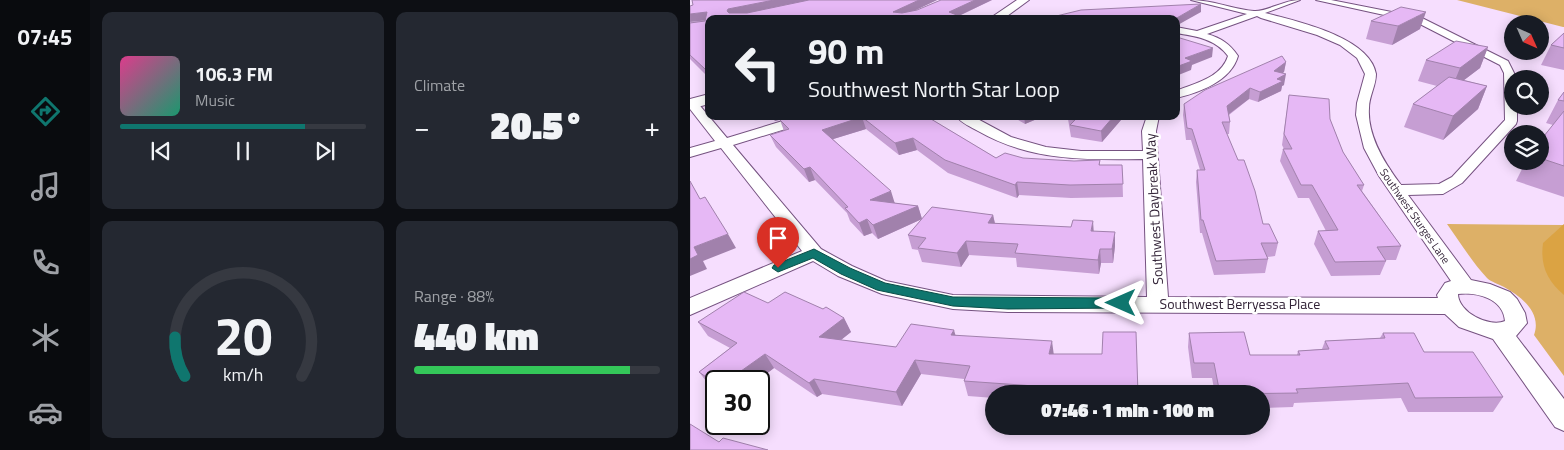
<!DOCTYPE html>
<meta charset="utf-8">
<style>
body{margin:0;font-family:"Titillium Web",sans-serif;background:#242831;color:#f1f3f6;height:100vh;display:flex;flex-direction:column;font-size:19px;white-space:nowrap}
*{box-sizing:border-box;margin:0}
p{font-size:16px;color:#9ea1a6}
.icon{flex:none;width:28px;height:28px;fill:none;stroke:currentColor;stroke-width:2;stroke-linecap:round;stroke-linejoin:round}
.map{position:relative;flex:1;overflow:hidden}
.side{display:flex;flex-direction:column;gap:12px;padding:12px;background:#0d0f14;width:600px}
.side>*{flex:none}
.hud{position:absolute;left:15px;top:15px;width:475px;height:105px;border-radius:10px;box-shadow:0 2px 12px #0003;background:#171b24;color:#f1f3f6;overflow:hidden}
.needle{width:32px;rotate:135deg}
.tools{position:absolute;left:814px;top:15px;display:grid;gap:10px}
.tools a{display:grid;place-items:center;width:45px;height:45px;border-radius:50%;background:#171b24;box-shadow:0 2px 12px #0003;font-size:25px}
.speed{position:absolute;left:15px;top:370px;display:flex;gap:10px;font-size:25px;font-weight:700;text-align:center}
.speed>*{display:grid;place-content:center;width:65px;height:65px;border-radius:50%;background:#171b24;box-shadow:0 2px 12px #0003;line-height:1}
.speed .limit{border:2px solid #111;border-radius:8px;background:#fff;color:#111}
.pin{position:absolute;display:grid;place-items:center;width:42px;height:42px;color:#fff;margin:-51px -21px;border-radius:50% 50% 50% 0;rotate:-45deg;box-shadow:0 0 5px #0007}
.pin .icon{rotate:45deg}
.me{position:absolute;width:55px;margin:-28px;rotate:270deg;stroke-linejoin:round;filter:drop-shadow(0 0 4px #0008)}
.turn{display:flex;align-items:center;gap:18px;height:105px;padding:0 20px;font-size:22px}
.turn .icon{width:65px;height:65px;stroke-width:2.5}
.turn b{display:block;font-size:35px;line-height:42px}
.big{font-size:38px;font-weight:800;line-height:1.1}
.side .tile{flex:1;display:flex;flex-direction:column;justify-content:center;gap:8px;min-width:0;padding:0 18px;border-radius:10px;background:#242831}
.side .dial{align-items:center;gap:0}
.dial svg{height:130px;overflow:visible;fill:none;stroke:#363941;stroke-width:7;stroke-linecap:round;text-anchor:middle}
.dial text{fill:#f1f3f6;stroke:none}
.song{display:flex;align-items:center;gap:15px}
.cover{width:60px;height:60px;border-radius:8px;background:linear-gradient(135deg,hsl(330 70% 55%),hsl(160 70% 35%))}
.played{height:5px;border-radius:2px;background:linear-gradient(90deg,#0f766e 75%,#363941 75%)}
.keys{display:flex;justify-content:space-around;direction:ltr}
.heat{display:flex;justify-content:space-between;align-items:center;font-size:28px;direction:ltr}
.charge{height:8px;border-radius:4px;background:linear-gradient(90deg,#34c759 88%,#363941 0)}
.side .tiles{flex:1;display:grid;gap:12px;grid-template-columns:repeat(2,1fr)}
.trip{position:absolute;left:295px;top:385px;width:285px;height:50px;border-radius:25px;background:#171b24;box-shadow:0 2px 12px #0003;font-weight:800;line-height:50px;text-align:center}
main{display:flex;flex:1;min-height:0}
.tab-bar{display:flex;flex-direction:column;width:90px;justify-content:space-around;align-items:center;background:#090b0e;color:#9ea1a6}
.tab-bar .icon{width:35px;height:35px}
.tab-bar .active{color:#0f766e}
.tab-bar b{font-size:22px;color:#f1f3f6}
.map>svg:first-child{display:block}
</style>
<main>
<nav class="tab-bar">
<b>07:45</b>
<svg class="icon active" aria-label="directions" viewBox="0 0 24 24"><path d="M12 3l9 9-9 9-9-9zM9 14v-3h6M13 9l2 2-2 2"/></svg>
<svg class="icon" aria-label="music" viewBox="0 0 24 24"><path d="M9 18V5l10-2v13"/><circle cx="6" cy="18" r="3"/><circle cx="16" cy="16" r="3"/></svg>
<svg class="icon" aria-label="phone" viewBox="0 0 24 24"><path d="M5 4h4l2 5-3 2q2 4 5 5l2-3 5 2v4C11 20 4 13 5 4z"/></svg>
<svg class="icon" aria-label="climate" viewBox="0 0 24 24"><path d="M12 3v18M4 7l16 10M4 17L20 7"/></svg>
<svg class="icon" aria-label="car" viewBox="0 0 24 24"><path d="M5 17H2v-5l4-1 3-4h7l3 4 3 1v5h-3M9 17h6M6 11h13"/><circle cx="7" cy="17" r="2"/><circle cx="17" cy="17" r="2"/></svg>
</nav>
<section class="side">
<div class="tiles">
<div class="tile">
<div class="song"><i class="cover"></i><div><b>106.3 FM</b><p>Music</p></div></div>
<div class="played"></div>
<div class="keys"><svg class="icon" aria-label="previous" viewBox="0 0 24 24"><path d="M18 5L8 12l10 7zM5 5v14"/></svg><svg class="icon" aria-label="pause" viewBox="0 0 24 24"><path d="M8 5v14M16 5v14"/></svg><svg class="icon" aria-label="next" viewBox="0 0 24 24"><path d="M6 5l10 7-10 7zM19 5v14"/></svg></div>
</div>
<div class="tile"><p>Climate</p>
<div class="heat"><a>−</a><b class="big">20.5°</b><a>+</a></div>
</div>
<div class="tile dial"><svg viewBox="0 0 100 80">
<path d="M14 69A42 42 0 1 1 86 69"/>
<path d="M14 69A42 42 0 0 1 8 45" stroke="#0f766e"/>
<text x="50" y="56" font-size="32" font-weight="700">20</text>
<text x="50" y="72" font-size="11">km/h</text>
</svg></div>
<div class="tile"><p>Range · 88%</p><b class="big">440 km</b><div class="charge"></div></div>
</div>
</section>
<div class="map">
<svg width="874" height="450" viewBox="0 0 874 450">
<rect width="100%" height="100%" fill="#f6defe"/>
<path fill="#ddb067" d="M767 0H874V27H873Z
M757 224 874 225V376L844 335C852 313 832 297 814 287 809 284 801 282 797 278 782 262 770 242 757 224Z"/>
<path fill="#dba343" d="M874 224V295C857 281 850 265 853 243Z"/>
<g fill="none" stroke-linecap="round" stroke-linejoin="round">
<g stroke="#755280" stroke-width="2">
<path id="street" d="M501 0C523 0 542 9 564 11 576 12 594 0 610 0L575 13C606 21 680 37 686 74 686 86 679 96 679 108 677 136 695 164 711 185L749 184 762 177 815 120 814 73 810 65 726 22 626 0H641L732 18 818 61 824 73 825 79H822V106H827V121L826 124 772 183 753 194 718 195 781 280 800 284 820 292 827 299 835 313 837 323 826 336 874 399V431L865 427 803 339 769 327 755 314 318 312 263 309 192 294 148 276 123 261 0 315V298L112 251 31 148 0 157V148L25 141 0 109V101H6L37 138 109 116H130L128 119 43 145 131 249 162 266 196 281 263 295 457 297 453 159C395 160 340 161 288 131 281 127 271 123 266 116H282L321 137 356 147 391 151H453L452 131 457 116H469L466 131 478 297 748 298 747 295 755 283 761 281 689 176 674 148 666 115 667 103 675 74 667 58 650 45 627 35 571 18 567 16 517 34C531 38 540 44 548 56 541 81 509 93 486 98V91C505 83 531 78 538 56 526 39 505 36 486 33V27L507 31 557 14ZM768 294C787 292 813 298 815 321 799 328 768 312 768 294Z"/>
</g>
<g stroke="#755280" stroke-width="2">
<path id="secondary" d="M327 0H339L313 19H299Z
M19 94V104L0 109V99Z"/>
</g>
<use href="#street" fill="#fff" fill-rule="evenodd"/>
<use href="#secondary" fill="#fff" fill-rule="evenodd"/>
</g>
<path fill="#c69ed3" d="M2 0H247L225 10 302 0 269 16 19 19V78L0 59V22L16 20 3 5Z
M681 21 730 29 702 45 676 39Z
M874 33V70L851 65 861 45Z
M798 47 790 68 774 80 797 86 788 109 753 140 714 127 723 104 747 86 728 81 736 60Z
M596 62 594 72 592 73 594 85 592 86 591 91 568 102 559 99 539 115 540 122 539 134H536L573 224 588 243 585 256 577 257 578 259 575 273 524 275 512 233H510L506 182 507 170H510L501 140H496L493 115 494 104Z
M874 92V197L826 181 836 161H850V141L863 125 856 123 868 100Z
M599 95 640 119 653 152 674 185 672 191 711 246 706 260H695L696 261 690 275 641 276 624 244 628 231H636L619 198H608L590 161 593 149H594L592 145Z
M80 116H236L306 158 384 161 410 160V165H432L433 197 381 198 329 195 327 198 258 173 227 150 209 155 176 129 143 139 205 203 228 206 232 219 303 215 305 223 404 232 425 246 423 263H411L409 274 327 267 326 258 279 255 271 267 232 262 228 250 222 249 218 235 232 219 188 239 182 233 174 236 160 221 157 213 125 180 119 182 86 147 80 135 94 131 90 120 85 121Z
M315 116H354L335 124 323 117 319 119Z
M382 116H431V120L412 142 381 137 378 119Z
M78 303 133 309 154 318 161 332 151 340 206 347 266 335 363 354 448 394H304V398L278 396 274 381V379L231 374 212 406 132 394 127 397 84 368 67 381H26V391L20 386 9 372 40 348 18 336 8 322Z
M499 333 560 355H607L608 351 632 349 635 341 690 338 693 333 734 352 813 397 803 412H718L711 398 604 403 603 407 571 408V394H525L522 378H502L498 347Z"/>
<path fill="#a181ac" d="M84 0H122L42 17 37 11 38 9Z
M229 0H247L207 19 203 12Z
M285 0H302L262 19 259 12Z
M511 4V12L486 26V19H485Z
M17 12 19 20 0 22V14Z
M736 12 730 29 702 45 708 26Z
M798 47 790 68 761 90 770 68Z
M523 48 522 57 502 65 501 70 486 76V67L495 58Z
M596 62 594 72 582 81 584 71Z
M15 69H19V77Z
M596 74 594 85 592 86 591 91 568 102 570 92 587 79Z
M797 86 788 109 753 140 763 116Z
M560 88 559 99 535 117 537 106Z
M83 116H102L85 121Z
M334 116H354L335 124Z
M424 116H431V120L412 142 411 131Z
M172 117 176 129 137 141 132 130Z
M223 138 227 150 209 155 205 143Z
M120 167 125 180 119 182 114 169Z
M327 182 329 195 327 198 325 185Z
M201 191 205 204 180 200Z
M228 206 232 219 188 239 183 225Z
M303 215 306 229 298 223Z
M177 219 182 233 174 236 169 223Z
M403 221 404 235 401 231Z
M425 232V246L423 263 422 249Z
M38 234 46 248 13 261 17 269 0 276V259L4 247Z
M276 241 279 255 271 267 267 253Z
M410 249 411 263 409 274 408 260Z
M154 318 161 332 137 351 129 337Z
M264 330 268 344 261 335Z
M362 341 364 356 359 354Z
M75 354 84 368 67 381H37Z
M225 360 231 374 212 406 206 392Z
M124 379 132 394 127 397 119 383Z"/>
<path fill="#e6b8f5" stroke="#a181ac" d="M2 0H84L38 9 37 11 39 13H57L119 0H229L203 12 212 13 227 10 251 0H285L259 12 277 19H19V69H15L0 55V23L15 21 17 12 0 14V6L3 5Z
M511 4 485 19H354L391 10Z
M711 7 736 12 708 26 681 21Z
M874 33V48L861 45Z
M490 38 523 48 495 58 502 61 486 67V40Z
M766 41 798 47 770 68 736 60Z
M592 56 596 62 584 71 596 74 587 79 593 81 570 92 560 88 537 106 540 122H532L548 160H554L565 191 573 224H579L588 243H571L578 259 526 261 513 220H511L507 170H515L502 129 497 128 494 104 515 90Z
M759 77 797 86 763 116 723 104Z
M874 92V101L868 100Z
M599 95 639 99 640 119 653 152 674 185H667L711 246 687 247 696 261 645 262 628 231 648 230 622 185H611L593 149H602L594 134Z
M874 111V166L850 158V141Z
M101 116H236L306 158 315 153 333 158 384 161 410 160 409 165H432L433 184 380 185 327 182 325 185 255 160 223 138 205 143 172 117 132 130 201 191 180 200 228 206 183 225 177 219 169 223 155 208 158 207 120 167 114 169 80 135 99 129 90 120Z
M382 116H424L411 131 380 125 385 120 378 119Z
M0 181 10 199 15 197 38 234 4 247 8 255 0 259Z
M242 207 303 215 298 223 381 227 383 220 403 221 401 231 425 232 422 249H410L408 260 325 253 328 244 276 241 267 253 228 248 236 238 218 235Z
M54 292 78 303 95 292 133 309 136 307 154 318 129 337 206 347 221 324 264 330 261 335 362 341 359 354H412L413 332H446L448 394H372L373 388 274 381 280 366 225 360 206 392 124 379 119 383 75 354 37 381H26V384L9 372 47 343 8 322Z
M554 332 560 355H610L608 351 639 349 635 341 695 338 693 333H724L734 352H783L813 397 725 398 718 383 606 389 608 393 530 394 524 363H504L499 333Z
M0 424 29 442 33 438 78 450H0Z"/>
<path fill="#0f766e" stroke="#0a4d48" d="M124 249 160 268 195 283 263 297 431 298 436 300 438 303 436 307 431 308 318 309 263 306 187 290 151 274 123 258 88 272 82 268 84 265Z"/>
<g text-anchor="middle" stroke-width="5" stroke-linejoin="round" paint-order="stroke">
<g font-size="11" fill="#332438" stroke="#fff">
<text transform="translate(725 216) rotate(55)" y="4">Southwest Sturges Lane</text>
</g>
<g font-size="14" fill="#332438" stroke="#fff">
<text transform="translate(464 209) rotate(-93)" y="5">Southwest Daybreak Way</text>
<text x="550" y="309">Southwest Berryessa Place</text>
</g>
</g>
</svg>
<div class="tools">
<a><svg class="needle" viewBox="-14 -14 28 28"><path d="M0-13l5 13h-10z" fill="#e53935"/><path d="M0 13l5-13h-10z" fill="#9ea1a6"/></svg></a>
<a><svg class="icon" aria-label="search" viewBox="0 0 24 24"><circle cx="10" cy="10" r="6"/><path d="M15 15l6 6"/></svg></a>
<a><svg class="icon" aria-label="layers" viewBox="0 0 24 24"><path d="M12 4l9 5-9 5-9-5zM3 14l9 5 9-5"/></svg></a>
</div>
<div class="speed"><div class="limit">30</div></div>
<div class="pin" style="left:88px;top:268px;background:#d93025"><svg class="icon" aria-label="arrive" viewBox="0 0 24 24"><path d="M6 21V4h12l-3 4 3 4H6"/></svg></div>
<svg class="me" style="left:431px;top:303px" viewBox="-20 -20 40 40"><path d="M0-17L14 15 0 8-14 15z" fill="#0f766e" stroke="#fff" stroke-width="4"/></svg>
<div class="trip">07:46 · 1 min · 100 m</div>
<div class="hud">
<div class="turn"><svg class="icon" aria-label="left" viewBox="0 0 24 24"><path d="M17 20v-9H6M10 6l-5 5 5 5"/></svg><div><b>90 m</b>Southwest North Star Loop</div></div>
</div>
</div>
</main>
